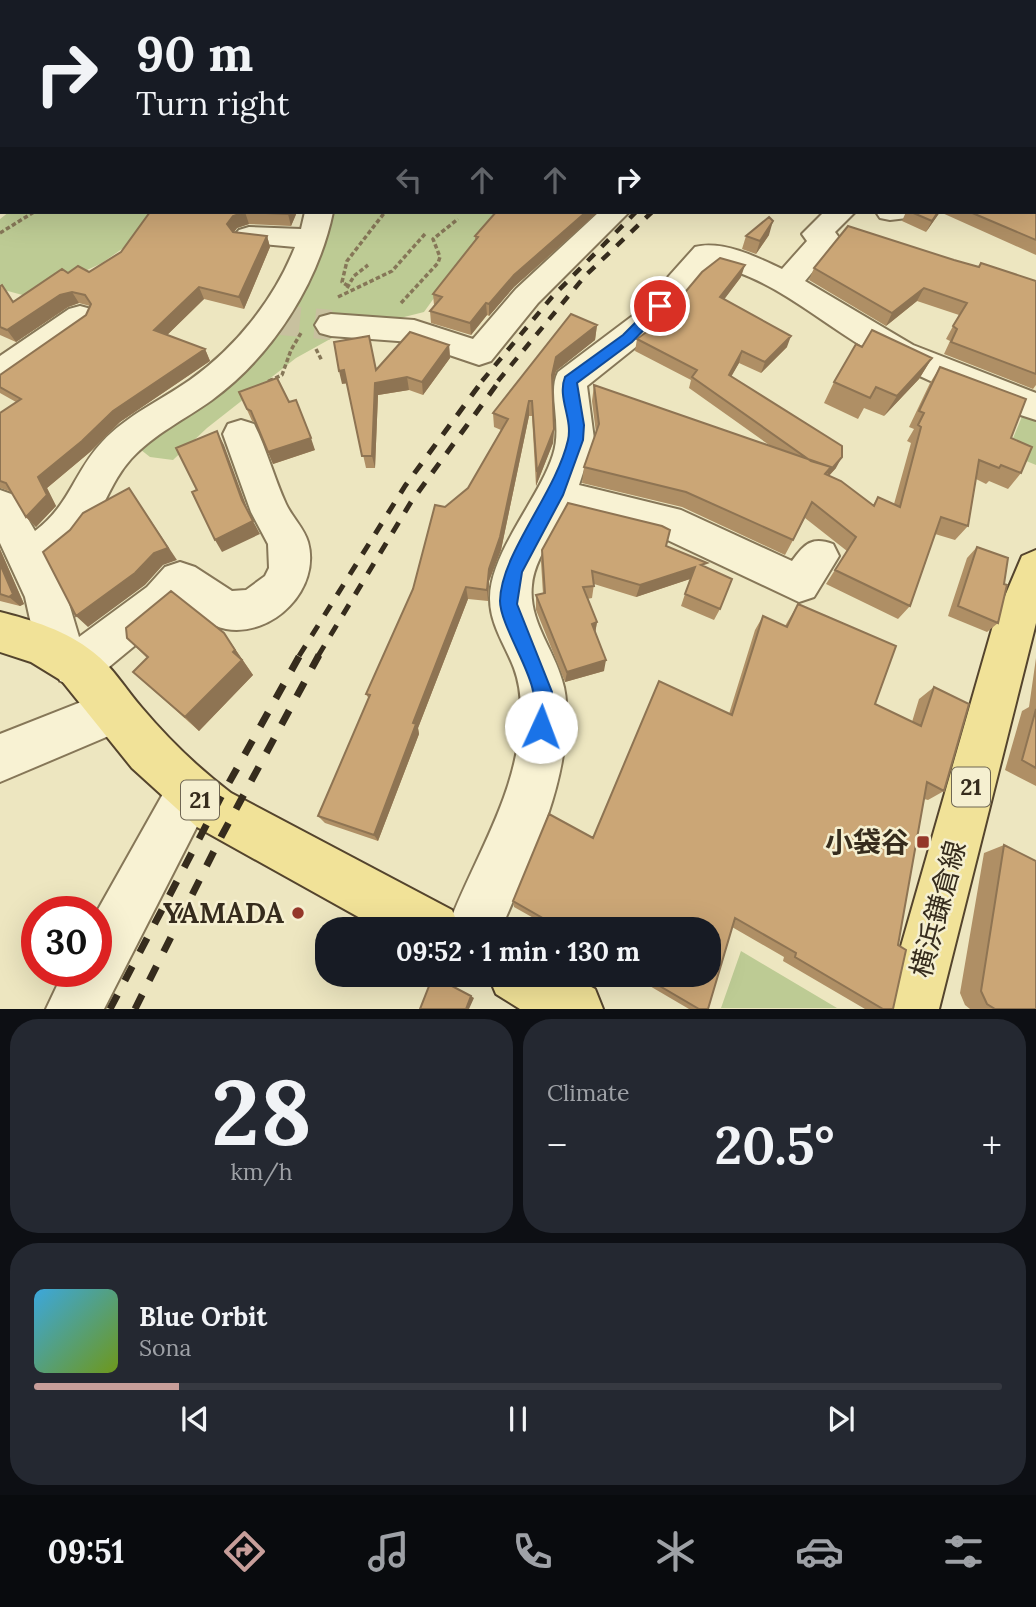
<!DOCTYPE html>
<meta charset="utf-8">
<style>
body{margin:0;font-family:Lora,"Noto Sans JP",serif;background:#242831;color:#f1f3f6;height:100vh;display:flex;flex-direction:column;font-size:26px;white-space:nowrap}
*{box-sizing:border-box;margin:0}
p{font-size:23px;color:#9ea1a6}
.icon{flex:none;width:38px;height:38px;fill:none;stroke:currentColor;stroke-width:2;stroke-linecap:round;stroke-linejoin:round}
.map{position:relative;height:1009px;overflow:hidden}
.drawer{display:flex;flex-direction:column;gap:10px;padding:10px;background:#0d0f14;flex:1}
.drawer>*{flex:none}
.top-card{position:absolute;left:0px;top:0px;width:1036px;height:214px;box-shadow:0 7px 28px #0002;background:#171b24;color:#f1f3f6;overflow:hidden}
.speed{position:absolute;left:21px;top:896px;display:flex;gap:14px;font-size:35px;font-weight:700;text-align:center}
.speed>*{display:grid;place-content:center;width:91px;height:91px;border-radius:50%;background:#171b24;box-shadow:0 7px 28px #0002;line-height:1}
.speed .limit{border:10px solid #d22;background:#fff;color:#111}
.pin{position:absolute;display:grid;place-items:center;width:60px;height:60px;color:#fff;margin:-30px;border:4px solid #fff;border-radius:50%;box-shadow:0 2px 7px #0007}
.me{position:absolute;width:77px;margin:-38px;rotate:2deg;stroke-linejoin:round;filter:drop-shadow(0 0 5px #0008)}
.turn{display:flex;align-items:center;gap:24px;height:147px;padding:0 21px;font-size:32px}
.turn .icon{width:91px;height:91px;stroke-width:2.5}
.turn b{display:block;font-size:49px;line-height:60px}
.lanes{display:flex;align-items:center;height:66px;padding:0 21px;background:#0003;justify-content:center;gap:35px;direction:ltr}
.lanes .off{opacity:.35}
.big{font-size:52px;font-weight:700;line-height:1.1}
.drawer .card{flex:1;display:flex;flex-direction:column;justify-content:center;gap:10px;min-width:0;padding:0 24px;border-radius:28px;background:#242831}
.drawer .dial{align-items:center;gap:0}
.dial b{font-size:91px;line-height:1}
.song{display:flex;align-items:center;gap:21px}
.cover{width:84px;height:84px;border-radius:10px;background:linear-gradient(135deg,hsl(200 70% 55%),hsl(80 70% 35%))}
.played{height:7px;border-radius:4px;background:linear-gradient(90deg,#c79e9a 15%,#363941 15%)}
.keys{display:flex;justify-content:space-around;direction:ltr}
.heat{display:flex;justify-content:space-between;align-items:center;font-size:38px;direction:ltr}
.drawer .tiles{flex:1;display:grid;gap:10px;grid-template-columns:1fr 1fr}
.card:last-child{grid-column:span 2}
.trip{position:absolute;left:315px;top:917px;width:406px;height:70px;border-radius:28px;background:#171b24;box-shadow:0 7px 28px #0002;font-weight:700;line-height:70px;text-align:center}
.dock{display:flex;height:112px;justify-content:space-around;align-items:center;background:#090b0e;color:#9ea1a6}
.dock .icon{width:49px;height:49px}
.dock .on{color:#c79e9a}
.dock b{font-size:32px;color:#f1f3f6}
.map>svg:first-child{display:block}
</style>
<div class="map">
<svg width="1036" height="1009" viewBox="0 0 1036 1009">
<rect width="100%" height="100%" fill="#ede6c0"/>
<path fill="#bdcb94" d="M9 212H153L139 237 102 263 30 297 4 290 0 284V219Z
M327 212H506L477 238 424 312 341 333 296 358 207 428 173 460 150 457 136 446 241 364 326 222Z
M1025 409 1036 413V465L1007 453Z
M741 951 837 1008H721Z"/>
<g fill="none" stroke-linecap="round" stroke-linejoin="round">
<path stroke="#c8c19f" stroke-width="30" stroke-dasharray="30 15" stroke-linecap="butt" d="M270 319 331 325"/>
<g stroke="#867758" stroke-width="4">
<path id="minor" d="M195 0H215V2H195Z
M913 0H935L912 2Z
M305 212H333C318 284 272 356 212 400 184 420 154 434 131 459 111 481 104 509 87 532 78 545 64 554 52 564L67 597 79 637 147 587 165 567 180 562 195 567 232 591 246 590 265 576 269 568 268 544 251 512 223 434 228 424 241 420 254 424C267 450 274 478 286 504 292 517 304 528 308 542 321 589 273 637 226 629 210 626 196 614 184 605L92 681 76 687 60 681 58 675 45 669 38 655 25 597 0 543V490L14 495 35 531C70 505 74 472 102 442 127 415 160 401 190 380 236 347 274 300 295 247L239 242 234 236 239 230 249 227 301 229Z
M599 212H629L538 303 491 361 479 365 411 342 331 336 320 333 315 325 320 317 331 314 414 320 473 339 516 289Z
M824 212H855L835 232 840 239 805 281 913 345 1036 393V420C981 403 917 378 867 349 817 320 770 276 712 265L657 330 587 386 594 439 579 485 681 510 792 561C804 544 812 536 833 544L839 556 814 597 799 602 659 536 565 513C554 535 534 560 532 585 528 620 553 648 562 680 567 695 567 712 566 728 562 799 528 865 501 929H447C472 862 515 799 520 726 522 706 521 687 514 668 505 645 490 624 490 599 489 554 539 499 553 455 563 425 547 392 558 372L635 314 695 247C722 240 757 257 782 269L807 241 802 234Z
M876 212H911L907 218 890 220 880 218Z
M80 306 91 309 96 317 91 325 12 382 0 385V356L69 309Z
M114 689 130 695 137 711 130 727 0 782V734Z
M190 769 207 776 214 793 104 1009H46L64 971H96V913L173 776Z"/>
</g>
<g stroke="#54442d" stroke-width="4">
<path id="major" d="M1036 550V623L939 1009H883L994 622 1022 556Z
M0 612C32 620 67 631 93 652 113 667 126 690 142 708 169 740 198 768 231 793L452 910 460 929H380L197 827 132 768 62 681 31 662 0 652Z
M488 975H569L595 989 603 1009H520L496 994Z"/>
</g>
<path stroke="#867758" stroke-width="3.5" stroke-dasharray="4.5 2.5" stroke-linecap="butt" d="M0 233 34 212
M348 286 342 282 347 261 385 212
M347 288 354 276 368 265
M338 297 392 271 425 234
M401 303 438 263 440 257 433 239 458 219
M316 349 322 361
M269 381 282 375 291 350 301 333"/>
<path stroke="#867758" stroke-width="4.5" stroke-dasharray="5 3.5" stroke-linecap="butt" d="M268 382 273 380"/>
<use href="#minor" fill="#f8f2d3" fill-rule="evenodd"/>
<use href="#major" fill="#f1e298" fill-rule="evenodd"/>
<path stroke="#362c1d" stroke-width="3.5" stroke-dasharray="8 8" stroke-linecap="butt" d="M939 2 942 0
M956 2 959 0"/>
<path stroke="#362c1d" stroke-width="4.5" stroke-dasharray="10 10" stroke-linecap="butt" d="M482 381 552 297 636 212
M498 381 585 276 652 212"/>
<path stroke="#362c1d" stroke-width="5" stroke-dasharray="12 12" stroke-linecap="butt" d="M299 656 405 486 483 380
M318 656 411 502 500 380"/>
<path stroke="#362c1d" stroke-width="7" stroke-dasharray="16 16" stroke-linecap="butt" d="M110 1009 221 797 300 655
M135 1009 221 837 319 655"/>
</g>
<path fill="#af8f65" d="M265 0H408L413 2H265Z
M688 0H896L893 2H690Z
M1036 0V255L940 212 926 232 902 221 906 212H1034Z
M150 212H297L291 226 249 224 237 228 234 232 267 236 270 247 244 309 204 299 167 335 205 349 210 361 120 422 90 452 47 488 56 506 36 527 26 517 12 492 0 488V413L16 402 0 393V375L86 315 90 306 79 303 68 307 16 342 0 335V286L13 302 68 273 89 272 121 252Z
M496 212H598L514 287 489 316 487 315 471 335 431 323 430 311 434 305 433 294 475 240V236Z
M769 235 756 254 742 249 746 236Z
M954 260 979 267 981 263 1036 281V385L1033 389 944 354 950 341 946 339 959 315 917 301 886 326 809 280 814 268Z
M741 277 724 299 787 347 761 373 739 363 731 376 836 468 829 476 873 505 878 497 894 504 911 443 907 441 914 429 909 427 930 383 940 367 1011 438 1021 473 1008 489 989 481 986 484 976 479 968 526 955 540 935 534 910 606 898 619 826 584 847 551 805 518 785 555 682 507 582 483 584 467 596 433 592 401 594 385 772 447 689 388 691 380 635 351 637 339Z
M597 325 595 340 556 371 552 385 554 429 553 443 536 486 532 416H529L501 550 489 581 488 601 468 599 418 728 419 734 378 841 325 823 318 816 369 699 366 694 413 589 445 507 468 488 501 430 494 427 493 413Z
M449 345 450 358 423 395 409 390 378 395 375 468H366L347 383 342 384 376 370Z
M862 347 932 358 919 379 884 416 864 408 858 419 824 403 834 382Z
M239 392 315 450 273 464 256 423 252 421Z
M666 546 706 567 720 609 714 620 681 606 690 579 636 597 594 584 592 598 587 599 597 622 595 633 604 671 565 682 536 610V595L543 594 541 562 542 550Z
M977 547 998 623 987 632 948 616 967 558Z
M0 549 24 604 20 606 0 601Z
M798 604 875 704 912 722 919 699 934 687 944 791 928 800 924 799 898 945 893 1009H865L783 961 784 957 732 927 708 1009H689L631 975H709V929H553L514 907 513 901 593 838 729 714 755 630 763 616 785 626Z
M224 633 253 675 199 731 133 672 147 658 127 638Z
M1036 658V786L1005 770 1022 711 1029 707Z
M1004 845 1036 1009H970L965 1005 960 993 984 853Z"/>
<path fill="#8e7453" d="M884 0H896L893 2H881Z
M245 212 249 224 237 228 231 236 227 224 233 216Z
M289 212H297L291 226 288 214Z
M586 212H598L514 287 489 316V304L514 275Z
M938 212H940L926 232 932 221Z
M773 221 769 235 756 254 760 241Z
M267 236 270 247 244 309 239 297Z
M745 265 741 277 717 309 720 297Z
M199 287 204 299 160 342 154 330Z
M924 288 917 301 886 326 892 313Z
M72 292 79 303 68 307 16 342 7 330 60 295Z
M486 303 487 315 471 335 470 323Z
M597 325 595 340 556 371 551 389 552 375 556 357Z
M791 336 787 347 761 373 765 362Z
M449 345 450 358 423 395 422 382Z
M205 349 210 361 120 422 90 452 47 488 56 506 36 527 26 517 38 477 113 411Z
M742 351 739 363 726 386 729 375Z
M932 358 919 379 884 416 897 396Z
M344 370 348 383 342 384 339 371Z
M407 377 409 390 378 395 375 468 372 456 375 383Z
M529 401V416L501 550 489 581 488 601 487 590 489 569Z
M554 429 553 443 536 486 537 472Z
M217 431 224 445 249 513 242 500Z
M311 438 315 450 273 464 268 452Z
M842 457 836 468 822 483 828 473Z
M129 488 177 560 163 565 145 585 88 627 76 616Z
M253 521 260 534 222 552 215 540Z
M0 549 24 604 20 606 9 597 0 564Z
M695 567 690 579 636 597 640 585Z
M466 587 468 599 418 728 419 734 378 841 374 835 413 723Z
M597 622 595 634 592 624Z
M224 633 253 675 199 731 185 717 233 652Z
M606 660 604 671 565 682 567 672Z
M471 996 474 998 469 1009H466Z"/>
<path fill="#cba676" stroke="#8e7453" stroke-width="2" d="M77 0H110V2H72Z
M281 0H408L413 2H287Z
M463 0H521V2H464Z
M705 0H884L881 2H708Z
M983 0H1036V240L970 212H1034V2H979Z
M150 212H289L288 214 245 212 233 216 227 224 233 232 267 236 239 297 199 287 154 330 205 349 113 411 82 441 38 477 47 495 26 517 6 483 0 481V413L21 399 0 387V375L86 315 91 304 85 295 72 292 60 295 7 330 0 327V286L2 285 13 302 62 269 68 273 78 266 89 272 121 252Z
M496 212H586L514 275 489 304 486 303 470 323 430 311 442 297 433 294 478 237 475 236Z
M911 212H938L932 221Z
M769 217 773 221 760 241 746 236Z
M848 226 954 260 979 267 981 263 1036 281V374L951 342 957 329 953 326 967 303 924 288 892 313 814 268Z
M720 258 745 265 720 297 791 336 765 362 742 351 729 375 842 446V457L828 473 831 467 811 461 692 377 697 370 637 339 661 321 702 272Z
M571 314 597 325 556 357 552 375 554 429 537 472 532 401H529L500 537 489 569 487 590 466 587 413 723 416 724 374 835 318 816 370 695 366 694 413 589 435 505 445 507 468 488 508 419 493 413Z
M872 330 932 358 897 396 876 387 870 398 834 382 856 344 862 347Z
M410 332 449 345 422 382 407 377 375 383 372 456H362L344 370 339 371 334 342 369 336 376 370Z
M940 367 1026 399 1011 438 1032 447 1021 473 1001 465 999 468 979 460 968 526 941 517 910 606 835 570 856 537 812 502 793 540 686 492 584 467 599 424 594 385 831 467 825 474 841 481 874 506 878 497 900 507 921 427 918 425 924 413 919 411Z
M277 378 289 402 296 400 311 438 268 452 251 411 247 409 239 392Z
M217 431 242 500 253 521 215 540 192 492 197 490 176 448Z
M129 488 168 548 154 553 135 573 76 616 43 552 70 530 83 513Z
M568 503 662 526 670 530 666 546 707 563 701 565 732 579 720 609 685 594 695 567 640 585 592 571 594 586 583 587 597 622 592 624 606 660 567 672 536 595 545 593 542 550Z
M977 547 1008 558 1004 584 1007 585 998 623 958 606Z
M0 564 13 594 9 597 0 594Z
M171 591 224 633 235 650 233 652 242 660 185 717 133 672 148 657 127 638 126 628Z
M798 604 896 646 875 704 921 726 934 687 969 704 944 791 927 782 898 945 906 950 893 1009H883L795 957 796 953 735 918 708 1009H699L641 975H709V929H562L513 901 549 814 593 838 659 681 732 715 763 616 787 627Z
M1036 709V768L1022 760Z
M1004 845 1036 861V1009H995L987 1004 981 991Z
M433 976 471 996 466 1009H420Z"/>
<path fill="#1a73e8" stroke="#114b97" stroke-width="2" d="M660 302 666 306 664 309 632 342 577 383 584 425 583 440 563 495 522 572 517 604 552 692 551 727 548 733 541 736 535 733C529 720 536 705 533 691 529 667 500 623 500 601 501 553 556 493 568 440 573 419 557 397 565 377L623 335 655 303Z"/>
<g fill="#943729" stroke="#f5efd0" stroke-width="2.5">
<rect x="916" y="835" width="14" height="14" rx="3.5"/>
<circle cx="298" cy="913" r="7"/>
</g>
<g text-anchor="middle" stroke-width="5" stroke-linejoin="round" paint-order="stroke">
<g fill="#f5efd0" stroke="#6f6653" stroke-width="2">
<rect x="952" y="767.5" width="38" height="39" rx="5"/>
<rect x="181" y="780.5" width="38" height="39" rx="5"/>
</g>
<g font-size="23" font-weight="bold" fill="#362c1d">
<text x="971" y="795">21</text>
<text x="200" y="808">21</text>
</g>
<g font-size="28" font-weight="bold" fill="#362c1d" stroke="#f5efd0" text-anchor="end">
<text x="909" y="852">小袋谷</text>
<text x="284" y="923">YAMADA</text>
</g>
<g font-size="28" fill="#362c1d" stroke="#f5efd0">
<text transform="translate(938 909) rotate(-75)" y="10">横浜鎌倉線</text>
</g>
</g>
</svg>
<div class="speed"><div class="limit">30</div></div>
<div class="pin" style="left:660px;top:306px;background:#d93025"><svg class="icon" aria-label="arrive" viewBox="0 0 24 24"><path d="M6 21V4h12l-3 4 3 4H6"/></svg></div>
<svg class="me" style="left:541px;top:727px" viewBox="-20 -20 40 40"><circle r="19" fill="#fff"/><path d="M0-13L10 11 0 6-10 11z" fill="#1a73e8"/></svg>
<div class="trip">09:52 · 1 min · 130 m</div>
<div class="top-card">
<div class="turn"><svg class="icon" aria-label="right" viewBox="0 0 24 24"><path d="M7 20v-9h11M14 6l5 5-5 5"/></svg><div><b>90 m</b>Turn right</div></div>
<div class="lanes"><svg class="icon off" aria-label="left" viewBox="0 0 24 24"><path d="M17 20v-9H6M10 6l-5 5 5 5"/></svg><svg class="icon off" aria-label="ahead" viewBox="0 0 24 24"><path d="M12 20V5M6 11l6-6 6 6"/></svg><svg class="icon off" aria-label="ahead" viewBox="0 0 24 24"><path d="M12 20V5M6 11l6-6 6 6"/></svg><svg class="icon" aria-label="right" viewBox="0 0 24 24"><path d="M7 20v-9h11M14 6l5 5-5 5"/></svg></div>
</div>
</div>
<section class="drawer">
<div class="tiles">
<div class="card dial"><b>28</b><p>km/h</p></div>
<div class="card"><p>Climate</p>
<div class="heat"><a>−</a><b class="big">20.5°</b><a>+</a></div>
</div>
<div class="card">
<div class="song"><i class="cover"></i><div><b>Blue Orbit</b><p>Sona</p></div></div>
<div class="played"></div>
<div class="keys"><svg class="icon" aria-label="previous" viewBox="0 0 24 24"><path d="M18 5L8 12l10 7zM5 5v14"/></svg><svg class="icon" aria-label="pause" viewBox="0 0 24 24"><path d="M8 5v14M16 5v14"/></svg><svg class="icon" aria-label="next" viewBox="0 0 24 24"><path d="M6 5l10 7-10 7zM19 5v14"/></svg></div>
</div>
</div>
</section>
<nav class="dock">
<b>09:51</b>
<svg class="icon on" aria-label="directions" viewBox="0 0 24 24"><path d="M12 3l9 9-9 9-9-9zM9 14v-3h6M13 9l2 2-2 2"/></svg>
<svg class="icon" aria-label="music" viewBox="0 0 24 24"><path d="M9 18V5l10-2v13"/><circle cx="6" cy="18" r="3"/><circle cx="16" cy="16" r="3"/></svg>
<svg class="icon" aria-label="phone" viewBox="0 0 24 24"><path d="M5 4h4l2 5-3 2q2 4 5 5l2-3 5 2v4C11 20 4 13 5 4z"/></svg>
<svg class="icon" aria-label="climate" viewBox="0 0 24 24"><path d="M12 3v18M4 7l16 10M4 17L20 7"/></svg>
<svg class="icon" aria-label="car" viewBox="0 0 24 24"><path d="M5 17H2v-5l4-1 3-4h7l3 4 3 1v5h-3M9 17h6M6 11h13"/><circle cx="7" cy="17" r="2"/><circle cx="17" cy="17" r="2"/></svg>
<svg class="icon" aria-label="filters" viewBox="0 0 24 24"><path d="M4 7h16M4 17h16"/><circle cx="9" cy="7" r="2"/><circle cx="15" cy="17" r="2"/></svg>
</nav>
